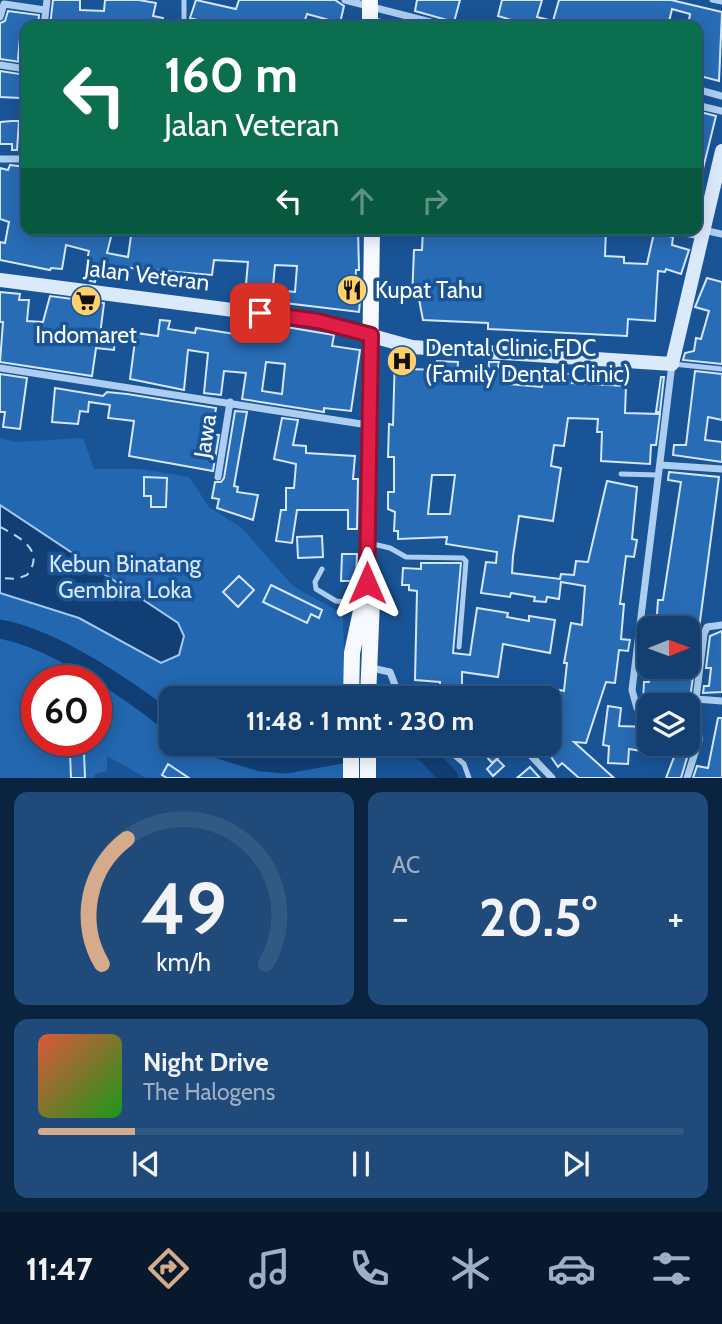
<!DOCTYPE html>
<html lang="id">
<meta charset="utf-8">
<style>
body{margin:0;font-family:Cabin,sans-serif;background:#204a79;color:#f1f3f6;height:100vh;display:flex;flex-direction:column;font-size:26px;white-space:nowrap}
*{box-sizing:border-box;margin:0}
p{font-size:23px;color:#9dafc3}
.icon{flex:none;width:38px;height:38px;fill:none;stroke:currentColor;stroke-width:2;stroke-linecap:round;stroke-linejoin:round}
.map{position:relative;height:778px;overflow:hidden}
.drawer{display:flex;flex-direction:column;gap:14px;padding:14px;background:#0a233e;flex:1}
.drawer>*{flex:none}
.top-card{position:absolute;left:21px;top:21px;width:681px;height:214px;border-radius:14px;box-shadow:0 4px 18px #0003,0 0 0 2px #325884;background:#0b6e4f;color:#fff;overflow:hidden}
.needle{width:46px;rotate:89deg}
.buttons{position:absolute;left:637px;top:616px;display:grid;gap:14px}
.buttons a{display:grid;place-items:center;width:63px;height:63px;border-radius:14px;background:#133f71;box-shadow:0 4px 18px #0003,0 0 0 2px #325884;font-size:35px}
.speed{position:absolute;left:21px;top:665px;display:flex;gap:14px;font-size:35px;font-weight:700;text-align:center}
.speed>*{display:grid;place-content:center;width:91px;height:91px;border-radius:50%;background:#133f71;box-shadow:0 4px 18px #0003,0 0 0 2px #325884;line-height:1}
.speed .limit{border:10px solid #d22;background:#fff;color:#111}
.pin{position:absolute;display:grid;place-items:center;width:60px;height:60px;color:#fff;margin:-30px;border-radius:14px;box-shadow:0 4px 10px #0006}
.me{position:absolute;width:77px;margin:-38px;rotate:0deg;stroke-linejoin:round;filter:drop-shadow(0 0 5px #0008)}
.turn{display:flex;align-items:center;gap:24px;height:147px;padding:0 28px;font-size:32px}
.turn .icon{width:91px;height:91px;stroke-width:2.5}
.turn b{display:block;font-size:49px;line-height:60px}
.lanes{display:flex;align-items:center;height:66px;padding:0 28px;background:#0003;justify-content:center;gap:35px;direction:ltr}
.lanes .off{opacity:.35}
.big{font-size:52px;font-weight:700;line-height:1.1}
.drawer .widget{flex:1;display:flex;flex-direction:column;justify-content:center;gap:10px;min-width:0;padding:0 24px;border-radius:14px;background:#204a79}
.drawer .dial{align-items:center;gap:0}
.dial svg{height:182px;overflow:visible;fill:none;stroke:#325884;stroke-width:7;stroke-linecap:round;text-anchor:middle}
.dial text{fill:#f1f3f6;stroke:none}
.song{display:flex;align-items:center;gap:21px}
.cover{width:84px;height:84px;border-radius:10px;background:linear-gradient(135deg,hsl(10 70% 55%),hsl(120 70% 35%))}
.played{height:7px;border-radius:4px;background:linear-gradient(90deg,#d6ab8b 15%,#325884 15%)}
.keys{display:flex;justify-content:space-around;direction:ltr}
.heat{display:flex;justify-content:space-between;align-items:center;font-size:38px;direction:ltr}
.drawer .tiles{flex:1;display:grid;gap:14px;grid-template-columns:1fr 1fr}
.widget:last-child{grid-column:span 2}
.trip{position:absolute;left:159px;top:686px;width:402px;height:70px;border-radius:14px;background:#133f71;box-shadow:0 4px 18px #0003,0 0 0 2px #325884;font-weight:700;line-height:70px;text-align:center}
.tabs{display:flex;height:112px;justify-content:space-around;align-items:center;background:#08192d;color:#9dafc3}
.tabs .icon{width:49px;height:49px}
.tabs .current{color:#d6ab8b}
.tabs b{font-size:32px;color:#f1f3f6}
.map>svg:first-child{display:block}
</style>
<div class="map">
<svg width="722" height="778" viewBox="0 0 722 778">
<rect width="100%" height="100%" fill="#195497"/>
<path fill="#2267b0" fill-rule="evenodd" d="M0 438 15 442 83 438 94 469H140L189 477 209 507 242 528 293 586 343 614 345 698H172V744H344V778H146L107 756V771L95 774V778H0ZM37 681H96V740H37Z"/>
<path fill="#113f75" stroke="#a0c9f3" stroke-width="2" d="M0 505 178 623 184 636 179 655 161 663 79 618 0 593Z"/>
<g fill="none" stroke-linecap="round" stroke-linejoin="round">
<path stroke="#113f75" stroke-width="19" d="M0 629C53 638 130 690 172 724
M202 744 261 762 287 764 397 744
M409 744 426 753 449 778"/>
<path stroke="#b9d8f7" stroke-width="2" stroke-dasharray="9 7" stroke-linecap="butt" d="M0 527C20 537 46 551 27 575L16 579 0 578"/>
</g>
<path fill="#286cb5" stroke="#d4e7fb" stroke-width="2" fill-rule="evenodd" d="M53 0H80V10L104 11 105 0H139L156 3 153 16 163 18 161 26H50Z
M196 0 236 9 239 0H335L344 6 340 23 307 14 303 26H219L190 18Z
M417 0H460L454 22 415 11Z
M502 0H542L537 17 553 21 559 0H671L722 12 719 81 696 75V26L689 20 690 14 672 9 668 26 638 22 636 26H532L498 16Z
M8 11 39 15 38 26H26V38H20L18 59 21 62 0 59V23L5 21Z
M0 71 20 74V98L0 97Z
M696 111 716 116 699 185H696Z
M12 121H19L17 150H12V144H0V122Z
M10 165 26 167V229H113L107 253 128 257 132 229H358L359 270H356L355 288 361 289 359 312 285 303 286 291 295 292 297 266 275 265 273 286 246 284 248 262 214 260 212 275 130 268 128 280 97 274 95 282 83 279 89 251 66 245 62 269 51 268 50 270 0 260V242L5 243 9 222 0 219V168L8 170Z
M423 229H606L605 256 624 257V263L647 264 654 233 673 237 672 245 689 250 681 274 666 269 665 272 658 271 655 321 628 319 627 336 488 329V323L423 320 419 299H412L414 250H422Z
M707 278 722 282V364L683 360 685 353 694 351 696 338 701 339 709 311 695 307Z
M0 292 20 294 19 300H29L27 321 43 322 50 296 104 303 100 335 115 336 114 350 96 348 92 376 0 362 3 322H0Z
M160 320 170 321 168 329 195 333 196 328 235 334 236 327 267 331 268 324 334 335 332 346 360 350 351 411 324 408V412L242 399 246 373 224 371 221 395 204 393 208 353 188 350 184 390 130 379 136 333 158 336ZM266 362 285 364 282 394 262 391Z
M395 355 410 356V369L436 370 437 361 458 362 457 376 488 379 489 362H499L498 368 510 369 508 384 542 387 543 373 573 374 572 383 626 386 625 413 660 414 656 445H651L650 464 601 461 602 432H597L598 419 568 418 564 446 554 445 551 466 561 468 553 521 519 516 513 556 512 573 560 579 561 574 574 575 576 561 588 562 607 481 637 487 632 539 637 540 634 557 626 556 620 604H624L621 639 630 640 628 651 619 650 615 683 606 682 586 743 574 742 614 778H579L562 763 558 767 545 748 550 744V711L556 712 560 690 564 691 567 663H564L571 623 582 625 585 586 561 582 559 599 547 597 546 602 534 601 535 597 511 593 510 597 481 593 486 562 496 563 497 552 446 544 447 537 398 539V531H394L395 512 388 509V492H394V457H388L389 424 393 425ZM432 475H455L450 514H428Z
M695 371 722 374V420L708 417 705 440 722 442V462L673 455 674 445H686Z
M0 374 27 378 20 429 3 427 5 412H0Z
M661 377H664L660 412H656Z
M55 388 103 396 107 392 127 394 216 408 212 434 219 435 213 471 129 456 134 421 108 418 110 405 89 402 88 412 80 411 78 424 52 422Z
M235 411 247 412 234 486 238 487 237 492 258 495 253 520 217 508 219 499 212 498 215 482H221L224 478Z
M282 418 298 420 293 445 306 446V453L355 456 353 479H358L357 529H348V510H297L292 543 276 541 281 510H286V488H294L296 464 274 459Z
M669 472 719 477 694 667H688V628H656L658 600H663L681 482 668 480Z
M144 477 167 478 166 507H151V496H144Z
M322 536 323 557 298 558 297 537Z
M342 554H357L356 581H341Z
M421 563H461L453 653 470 655 477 608 508 613 507 617 529 621V616L555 620 550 653 503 644 498 677 462 672V698H440V682L415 680 417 591 409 590V585H402L403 568 421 569Z
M239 576 254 590 238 607 223 592Z
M271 585 322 610 319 618 311 614 307 623 263 602Z
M722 631V692L703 693 704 686H709L711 668H706L710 636Z
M651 668 694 669 690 699 692 727H688V705L643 702 644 682H649Z
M608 706 621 708 619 726 649 727V744H660V754L629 749 628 764 608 763 609 746 603 745Z
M718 718H722V778H693L697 766 708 768Z
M66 740H93L84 752 85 778H71L70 753 61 746Z
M476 744H514L492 763Z
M679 744H691L681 778H666Z
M497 759 504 766 493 776 487 769Z
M168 764 189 778H167L162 775Z
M530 767 540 778H517Z"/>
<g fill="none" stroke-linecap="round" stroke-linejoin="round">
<path stroke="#adcef0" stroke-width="5" d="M184 0V26
M712 0 722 2
M658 229 700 237
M673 364 722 369
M621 474 659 475
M373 544 390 548 406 557 463 558 466 561 459 647
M322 569 315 582 316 589 336 601 360 603
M441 744 464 764 469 778"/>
<path stroke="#adcef0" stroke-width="7" d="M345 0 446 26
M0 17 4 4 45 10
M371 20 394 26
M44 26 47 0
M0 65 26 69
M696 89 722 96
M696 105 722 111
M0 159H26
M22 159 26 112
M703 230 722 234
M0 368 368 425
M660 465 722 469
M218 477 230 402
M371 668 390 672 400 698
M696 699 722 701
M649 709 637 708 632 690 672 364
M520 744 552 778
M687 778 699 740 696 699 704 634 707 627 722 625"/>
<path stroke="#dbeafb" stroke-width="14" d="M0 280 318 321 412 347 672 364 722 151"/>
<path stroke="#f6faff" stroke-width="16" d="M370 0V26
M351 698 352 653 367 583 372 229
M368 698 372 600
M351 778V744
M368 778V744"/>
</g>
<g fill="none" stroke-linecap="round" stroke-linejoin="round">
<g stroke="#92132f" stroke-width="18">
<path id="route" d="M260 313 318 321 371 335 367 583"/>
</g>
<use href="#route" stroke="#e11d48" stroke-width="12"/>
</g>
<defs>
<g id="restaurant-disc" transform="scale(1.575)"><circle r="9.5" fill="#ffd06c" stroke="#195497"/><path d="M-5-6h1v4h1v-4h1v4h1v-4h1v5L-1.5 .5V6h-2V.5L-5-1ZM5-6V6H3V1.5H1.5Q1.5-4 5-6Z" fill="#111"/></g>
<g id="supermarket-disc" transform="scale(1.575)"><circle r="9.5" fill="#ffd06c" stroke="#195497"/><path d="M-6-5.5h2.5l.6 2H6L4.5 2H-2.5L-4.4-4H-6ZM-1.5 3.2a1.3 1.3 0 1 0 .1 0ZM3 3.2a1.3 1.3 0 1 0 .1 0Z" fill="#111"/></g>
<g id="hospital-disc" transform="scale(1.575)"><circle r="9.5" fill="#ffd06c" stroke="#195497"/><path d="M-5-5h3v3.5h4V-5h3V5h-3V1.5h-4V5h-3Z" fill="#111"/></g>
</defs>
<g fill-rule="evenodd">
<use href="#restaurant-disc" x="352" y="290"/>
<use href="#supermarket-disc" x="86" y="301"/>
<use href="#hospital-disc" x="402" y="361"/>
</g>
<g text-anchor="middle" stroke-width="7" stroke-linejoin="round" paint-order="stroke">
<g font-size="23" fill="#fff" stroke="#195497">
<text transform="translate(147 275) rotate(7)" y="8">Jalan Veteran</text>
<text transform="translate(205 436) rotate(-81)" y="8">Jawa</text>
</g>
<g font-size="23" fill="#fff" stroke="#195497" text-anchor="start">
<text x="375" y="298">Kupat Tahu</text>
<text x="86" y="343" text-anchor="middle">Indomaret</text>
<text x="425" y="356">Dental Clinic FDC<tspan x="425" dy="26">(Family Dental Clinic)</tspan></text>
</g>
<g font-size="23" fill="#d4e7fb" stroke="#195497">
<text x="125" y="572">Kebun Binatang<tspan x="125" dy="26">Gembira Loka</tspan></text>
</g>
</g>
</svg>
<div class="buttons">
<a><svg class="needle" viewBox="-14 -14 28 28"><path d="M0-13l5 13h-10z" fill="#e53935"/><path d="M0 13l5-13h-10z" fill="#9dafc3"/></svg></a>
<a><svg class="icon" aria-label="layers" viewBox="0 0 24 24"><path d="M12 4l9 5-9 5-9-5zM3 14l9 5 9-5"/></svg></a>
</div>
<div class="speed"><div class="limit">60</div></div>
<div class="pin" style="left:260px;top:313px;background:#d93025"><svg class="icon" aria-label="arrive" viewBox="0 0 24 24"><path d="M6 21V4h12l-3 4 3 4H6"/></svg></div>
<svg class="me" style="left:367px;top:583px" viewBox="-20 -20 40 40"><path d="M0-17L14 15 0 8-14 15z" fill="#e11d48" stroke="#fff" stroke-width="4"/></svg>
<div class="trip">11:48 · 1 mnt · 230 m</div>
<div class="top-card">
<div class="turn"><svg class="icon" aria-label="left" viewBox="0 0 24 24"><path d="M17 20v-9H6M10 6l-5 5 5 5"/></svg><div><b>160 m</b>Jalan Veteran</div></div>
<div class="lanes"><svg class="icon" aria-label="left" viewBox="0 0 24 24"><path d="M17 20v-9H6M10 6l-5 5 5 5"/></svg><svg class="icon off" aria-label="ahead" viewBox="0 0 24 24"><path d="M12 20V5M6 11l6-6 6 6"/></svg><svg class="icon off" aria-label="right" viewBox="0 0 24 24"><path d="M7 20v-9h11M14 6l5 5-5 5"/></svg></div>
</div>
</div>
<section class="drawer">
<div class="tiles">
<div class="widget dial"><svg viewBox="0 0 100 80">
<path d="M14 69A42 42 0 1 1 86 69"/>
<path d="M14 69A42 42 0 0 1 25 14" stroke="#d6ab8b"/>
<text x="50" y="56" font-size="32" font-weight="700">49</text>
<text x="50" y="72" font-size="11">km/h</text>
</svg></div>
<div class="widget"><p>AC</p>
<div class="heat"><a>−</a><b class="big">20.5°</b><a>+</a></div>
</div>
<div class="widget">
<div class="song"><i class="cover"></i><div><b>Night Drive</b><p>The Halogens</p></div></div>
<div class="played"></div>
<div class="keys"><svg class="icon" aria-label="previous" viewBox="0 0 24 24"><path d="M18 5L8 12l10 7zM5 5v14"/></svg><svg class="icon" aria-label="pause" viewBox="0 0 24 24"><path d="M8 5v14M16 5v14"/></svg><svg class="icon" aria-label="next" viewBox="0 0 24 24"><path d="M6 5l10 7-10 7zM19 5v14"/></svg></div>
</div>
</div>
</section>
<nav class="tabs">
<b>11:47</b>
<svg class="icon current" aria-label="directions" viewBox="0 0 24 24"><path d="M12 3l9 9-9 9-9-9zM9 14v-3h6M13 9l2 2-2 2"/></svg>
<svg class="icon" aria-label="music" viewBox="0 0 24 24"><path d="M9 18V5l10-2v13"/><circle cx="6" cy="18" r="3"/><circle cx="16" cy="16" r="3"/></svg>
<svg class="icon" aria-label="phone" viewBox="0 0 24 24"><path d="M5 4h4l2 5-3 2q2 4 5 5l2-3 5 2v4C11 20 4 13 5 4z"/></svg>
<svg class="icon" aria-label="climate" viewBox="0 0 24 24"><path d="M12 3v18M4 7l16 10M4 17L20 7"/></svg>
<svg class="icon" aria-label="car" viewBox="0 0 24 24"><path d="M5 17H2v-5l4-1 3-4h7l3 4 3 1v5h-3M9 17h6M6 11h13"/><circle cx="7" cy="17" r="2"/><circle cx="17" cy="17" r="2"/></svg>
<svg class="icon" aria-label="filters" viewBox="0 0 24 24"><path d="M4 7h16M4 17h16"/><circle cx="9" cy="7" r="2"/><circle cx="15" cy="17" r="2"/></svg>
</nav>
